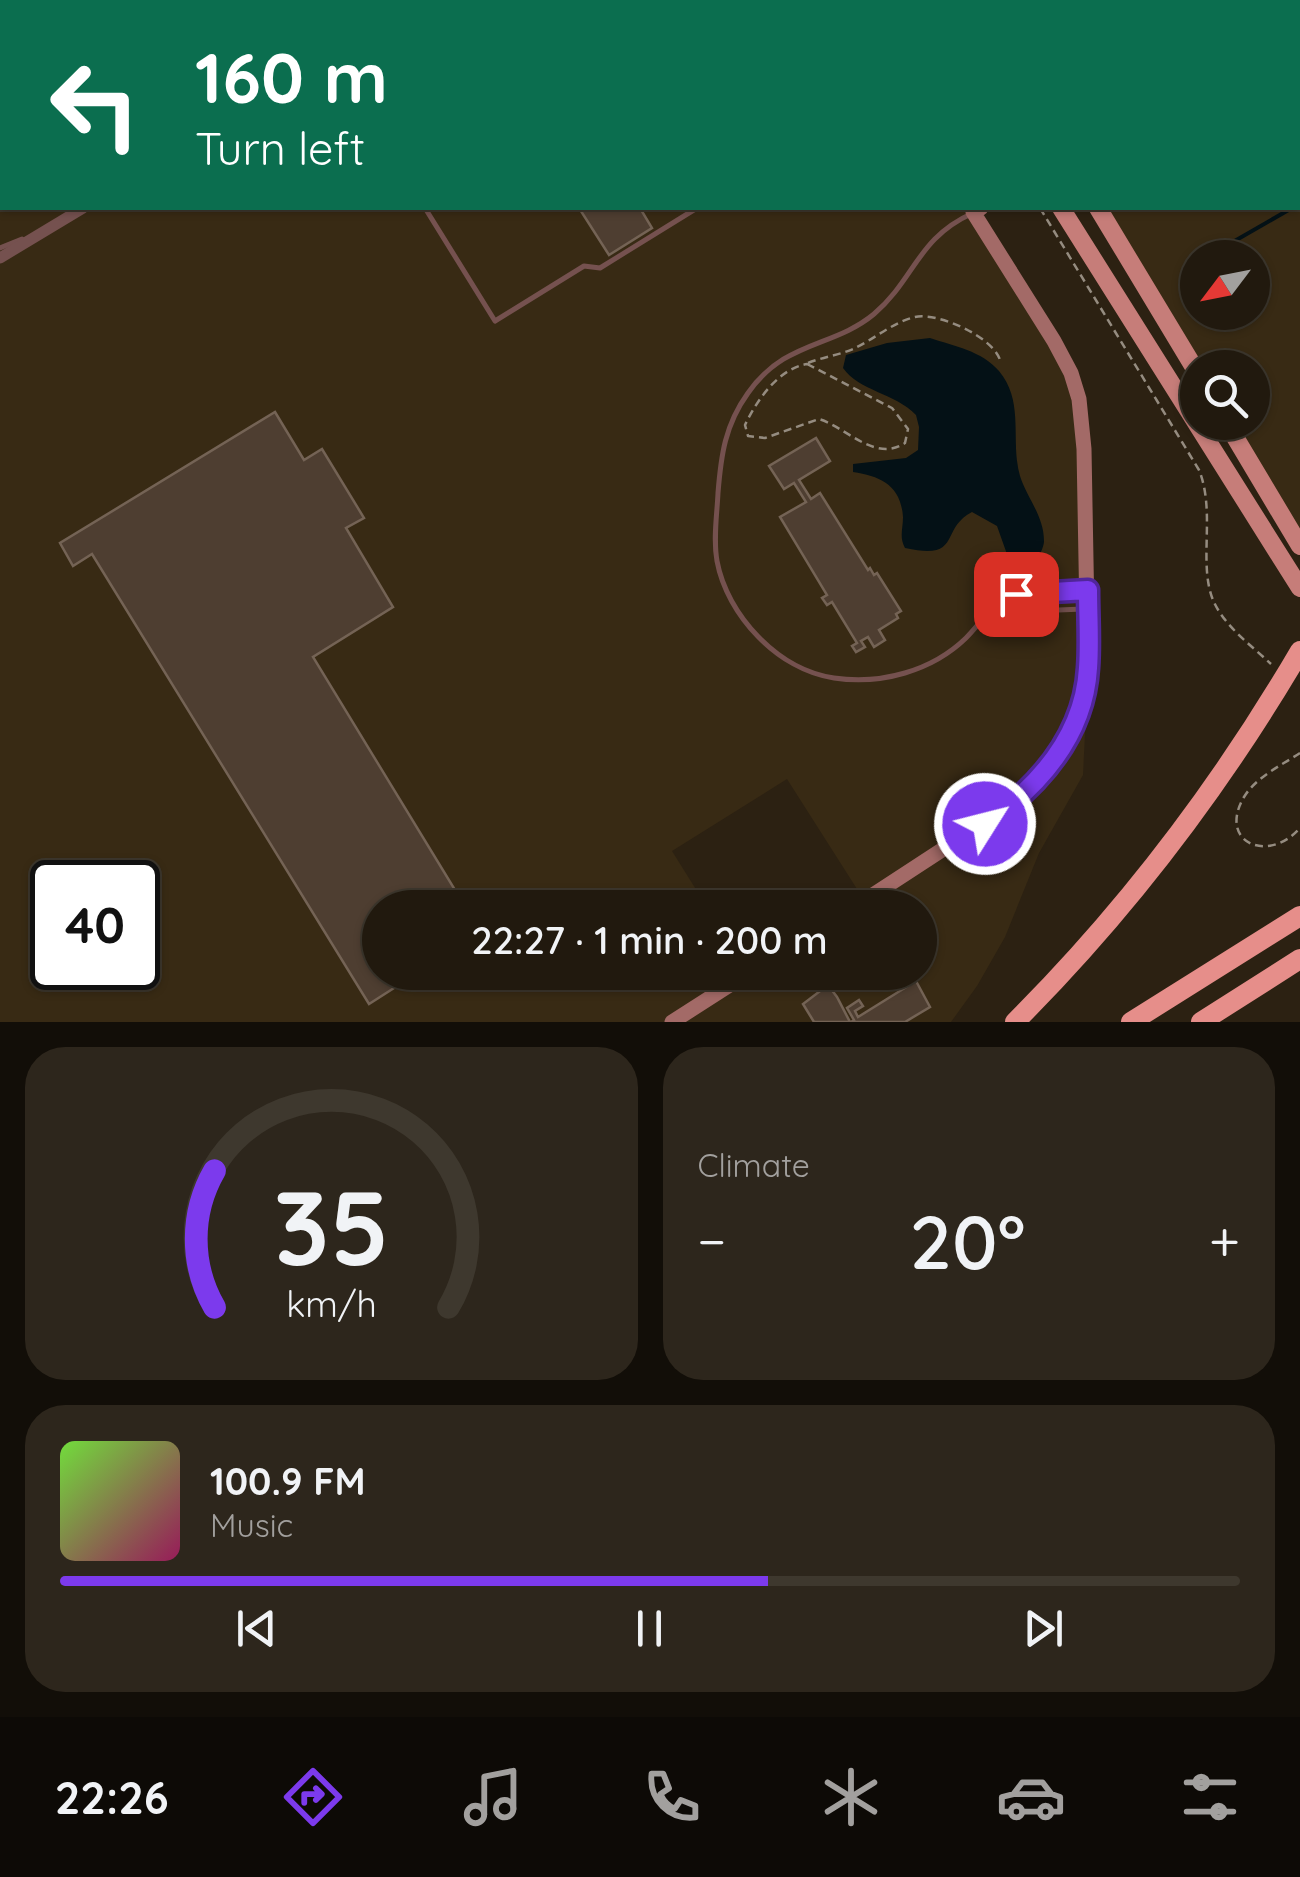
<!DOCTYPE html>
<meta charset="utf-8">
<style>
body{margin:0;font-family:Quicksand,sans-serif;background:#2d261c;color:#f1f3f6;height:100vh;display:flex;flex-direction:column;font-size:38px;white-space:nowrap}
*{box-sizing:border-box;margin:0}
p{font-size:32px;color:#a2a09e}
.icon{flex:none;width:55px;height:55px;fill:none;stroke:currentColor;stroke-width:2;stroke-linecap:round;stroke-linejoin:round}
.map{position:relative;height:1022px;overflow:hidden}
.drawer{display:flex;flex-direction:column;gap:25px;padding:25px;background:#120e08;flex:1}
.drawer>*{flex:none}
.hud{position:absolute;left:0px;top:0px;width:1300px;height:210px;box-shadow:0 2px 8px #0004,0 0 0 2px #3e382e;background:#0b6e4f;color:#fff;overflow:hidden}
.needle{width:65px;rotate:238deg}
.tools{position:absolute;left:1180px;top:240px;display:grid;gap:20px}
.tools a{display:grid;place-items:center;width:90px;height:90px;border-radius:50%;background:#21190e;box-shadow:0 2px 8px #0004,0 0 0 2px #3e382e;font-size:50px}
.speed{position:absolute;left:30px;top:860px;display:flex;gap:20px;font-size:50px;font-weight:700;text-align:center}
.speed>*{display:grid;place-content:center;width:130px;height:130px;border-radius:50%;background:#21190e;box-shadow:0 2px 8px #0004,0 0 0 2px #3e382e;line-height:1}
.speed .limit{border:5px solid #111;border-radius:15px;background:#fff;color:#111}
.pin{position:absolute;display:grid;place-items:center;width:85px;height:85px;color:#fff;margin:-42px;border-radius:20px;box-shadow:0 5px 15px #0006}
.me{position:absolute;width:110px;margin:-55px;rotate:54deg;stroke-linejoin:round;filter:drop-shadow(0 0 8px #0008)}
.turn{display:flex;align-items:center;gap:35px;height:210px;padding:0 30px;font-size:45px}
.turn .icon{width:130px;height:130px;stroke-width:2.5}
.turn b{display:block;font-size:70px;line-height:85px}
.big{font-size:75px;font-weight:600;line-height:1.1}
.drawer .card{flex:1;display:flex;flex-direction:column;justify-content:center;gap:15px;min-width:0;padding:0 35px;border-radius:40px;background:#2d261c}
.drawer .dial{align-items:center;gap:0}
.dial svg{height:260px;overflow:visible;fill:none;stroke:#3e382e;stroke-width:7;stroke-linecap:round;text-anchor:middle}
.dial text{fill:#f1f3f6;stroke:none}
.song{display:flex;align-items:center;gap:30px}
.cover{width:120px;height:120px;border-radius:15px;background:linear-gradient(135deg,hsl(100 70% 55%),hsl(330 70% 35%))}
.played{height:10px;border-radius:5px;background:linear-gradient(90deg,#7c3aed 60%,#3e382e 60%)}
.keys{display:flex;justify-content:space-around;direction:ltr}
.heat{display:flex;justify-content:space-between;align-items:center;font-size:55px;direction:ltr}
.drawer .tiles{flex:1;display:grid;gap:25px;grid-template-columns:1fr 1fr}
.card:last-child{grid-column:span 2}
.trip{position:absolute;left:362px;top:890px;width:575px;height:100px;border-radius:50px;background:#21190e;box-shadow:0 2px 8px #0004,0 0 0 2px #3e382e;font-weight:600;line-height:100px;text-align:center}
.menu{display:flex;height:160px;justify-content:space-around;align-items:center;background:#0d0a06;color:#a2a09e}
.menu .icon{width:70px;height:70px}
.menu .selected{color:#7c3aed}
.menu b{font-size:45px;color:#f1f3f6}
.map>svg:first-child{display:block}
</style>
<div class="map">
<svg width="1300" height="1022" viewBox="0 0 1300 1022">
<rect width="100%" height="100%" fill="#2c2112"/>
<path fill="#382a14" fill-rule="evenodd" d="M0 0H932L934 2H2V208H981L974 212 1079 399 1088 671 1083 775 1039 853 1005 937 977 986 951 1022H0ZM787 779 864 900 853 907 920 908V972H380V908L707 907 672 851ZM52 882H138V968H52Z
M971 0H1300V535L1226 423 1252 422V368H1198L1098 208H1298V2ZM1198 258H1252V312H1198Z"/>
<path fill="#041116" d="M930 338C954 346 982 351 999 371 1025 402 1010 441 1020 476 1027 498 1044 516 1044 541 1044 547 1039 556 1036 562L1026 566 1008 557 997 526 972 512C939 529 963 561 905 548 899 537 903 529 903 517 901 486 881 476 853 472V464L906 458 918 450 919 427 916 415C895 393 859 391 843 368L846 355 887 343Z"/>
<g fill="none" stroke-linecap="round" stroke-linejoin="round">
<path stroke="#041116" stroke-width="4" d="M1298 204 1300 203
M1205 258 1292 208
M1194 264 1198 262"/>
</g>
<path fill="#4e3e31" stroke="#746355" stroke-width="2.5" d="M0 0H93L2 2 0 57Z
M579 208H640L652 228 609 255Z
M275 412 304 460 322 449 364 518 346 528 393 607 313 657 466 908H380V972H419L369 1004 92 554 73 566 60 543Z
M816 438 830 461 799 480 811 499 820 493 868 570 870 568 874 575 877 573 901 611 896 614 898 618 879 630 885 640 874 647 868 637 861 641 865 647 856 652 852 646 857 643 832 602 827 605 822 598 827 595 780 517 806 502 794 483 784 489 769 466Z
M916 981 930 1007 905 1022H851L854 1020 847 1008 859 1000 863 1006 855 1011 858 1017Z
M828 985 837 997 850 1022H814L803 1004Z"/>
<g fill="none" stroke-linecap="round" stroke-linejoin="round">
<path stroke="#958c80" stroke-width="2.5" stroke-dasharray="8 5" stroke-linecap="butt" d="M912 0 913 2
M1040 208 1199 470C1216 512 1198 563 1213 600 1224 626 1251 645 1271 664
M808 363C823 357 839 355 853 349 873 340 893 322 915 317 938 312 993 337 1000 360
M807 364 892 408 908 429 905 443C875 463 846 427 819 419L765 438 748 436 745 425C757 400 778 369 807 364Z
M1300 753C1282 765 1256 777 1244 797 1217 843 1269 864 1300 828"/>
<path stroke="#75514f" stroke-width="5" d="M298 0 299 2
M557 0 559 2
M425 208 495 321 584 266 600 268 697 208
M973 213C917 238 915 279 874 314 833 348 785 340 748 393 725 425 721 455 718 493 717 515 713 539 717 561 727 615 778 670 834 678 881 685 932 671 966 638 978 626 989 609 1003 600 1022 589 1062 592 1085 591
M0 248 22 239
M989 617 1010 612 1083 609"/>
<path stroke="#75514f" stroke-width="11" d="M415 2 419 0
M1278 2 1281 0
M1298 13 1300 10
M0 258 83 208"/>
<path stroke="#a36a67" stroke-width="15" d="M853 908 1026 795 1064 746 1077 715 1088 671 1084 449 1079 399 1071 373 1054 341 973 212 981 208
M672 1022 750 972"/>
<path stroke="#c67d79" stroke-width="18" d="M932 0 934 2
M971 0 973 2
M1061 208 1300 588
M1098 208 1198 374
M1226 422 1300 546"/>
<path stroke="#e68e8a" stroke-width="20" d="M1015 1022C1125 912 1221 786 1300 651
M1131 1022 1300 916
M1201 1022 1300 959"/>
</g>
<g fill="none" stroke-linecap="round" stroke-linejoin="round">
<g stroke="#51269a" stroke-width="25">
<path id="route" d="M985 824C1038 787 1084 737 1088 668 1090 642 1088 616 1088 590L1016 594"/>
</g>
<use href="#route" stroke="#7c3aed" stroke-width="18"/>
</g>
</svg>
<div class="tools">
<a><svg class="needle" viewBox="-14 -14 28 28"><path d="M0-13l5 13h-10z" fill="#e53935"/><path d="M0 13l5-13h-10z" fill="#a2a09e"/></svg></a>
<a><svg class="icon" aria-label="search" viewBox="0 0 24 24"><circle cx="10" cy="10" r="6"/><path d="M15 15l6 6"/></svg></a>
</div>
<div class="speed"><div class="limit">40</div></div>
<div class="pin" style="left:1016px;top:594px;background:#d93025"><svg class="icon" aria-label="arrive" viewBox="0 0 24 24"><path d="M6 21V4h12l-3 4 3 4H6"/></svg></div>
<svg class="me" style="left:985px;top:824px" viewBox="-20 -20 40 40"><circle r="17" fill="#7c3aed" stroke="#fff" stroke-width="3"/><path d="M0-11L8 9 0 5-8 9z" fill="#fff"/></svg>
<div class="trip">22:27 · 1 min · 200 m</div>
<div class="hud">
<div class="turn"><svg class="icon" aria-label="left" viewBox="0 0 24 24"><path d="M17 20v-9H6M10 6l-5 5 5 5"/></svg><div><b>160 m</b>Turn left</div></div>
</div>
</div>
<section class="drawer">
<div class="tiles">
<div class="card dial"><svg viewBox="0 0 100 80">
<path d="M14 69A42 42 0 1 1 86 69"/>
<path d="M14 69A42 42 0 0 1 14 27" stroke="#7c3aed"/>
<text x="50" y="56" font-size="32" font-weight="700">35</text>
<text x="50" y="72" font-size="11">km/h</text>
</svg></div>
<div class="card"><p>Climate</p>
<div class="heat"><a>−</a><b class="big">20°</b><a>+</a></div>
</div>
<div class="card">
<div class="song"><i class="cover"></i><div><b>100.9 FM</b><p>Music</p></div></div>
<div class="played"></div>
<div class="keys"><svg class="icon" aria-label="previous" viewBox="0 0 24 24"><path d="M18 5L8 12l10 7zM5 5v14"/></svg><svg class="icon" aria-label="pause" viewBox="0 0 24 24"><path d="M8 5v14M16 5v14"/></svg><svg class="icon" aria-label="next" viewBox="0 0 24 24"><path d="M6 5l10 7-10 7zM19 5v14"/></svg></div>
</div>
</div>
</section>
<nav class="menu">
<b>22:26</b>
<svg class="icon selected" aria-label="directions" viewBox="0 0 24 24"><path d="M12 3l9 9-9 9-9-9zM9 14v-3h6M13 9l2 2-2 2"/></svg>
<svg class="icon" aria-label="music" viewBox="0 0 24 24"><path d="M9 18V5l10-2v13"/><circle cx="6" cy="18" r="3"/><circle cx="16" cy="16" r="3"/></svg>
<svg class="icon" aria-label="phone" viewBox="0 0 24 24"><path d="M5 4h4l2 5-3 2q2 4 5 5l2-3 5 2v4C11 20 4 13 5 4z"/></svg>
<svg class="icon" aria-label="climate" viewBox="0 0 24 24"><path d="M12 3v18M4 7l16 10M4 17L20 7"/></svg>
<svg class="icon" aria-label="car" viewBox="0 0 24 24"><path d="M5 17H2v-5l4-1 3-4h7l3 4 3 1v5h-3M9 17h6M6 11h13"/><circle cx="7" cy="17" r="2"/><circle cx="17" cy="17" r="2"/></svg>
<svg class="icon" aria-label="filters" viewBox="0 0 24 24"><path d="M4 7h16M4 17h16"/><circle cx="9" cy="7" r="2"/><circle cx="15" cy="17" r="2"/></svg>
</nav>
